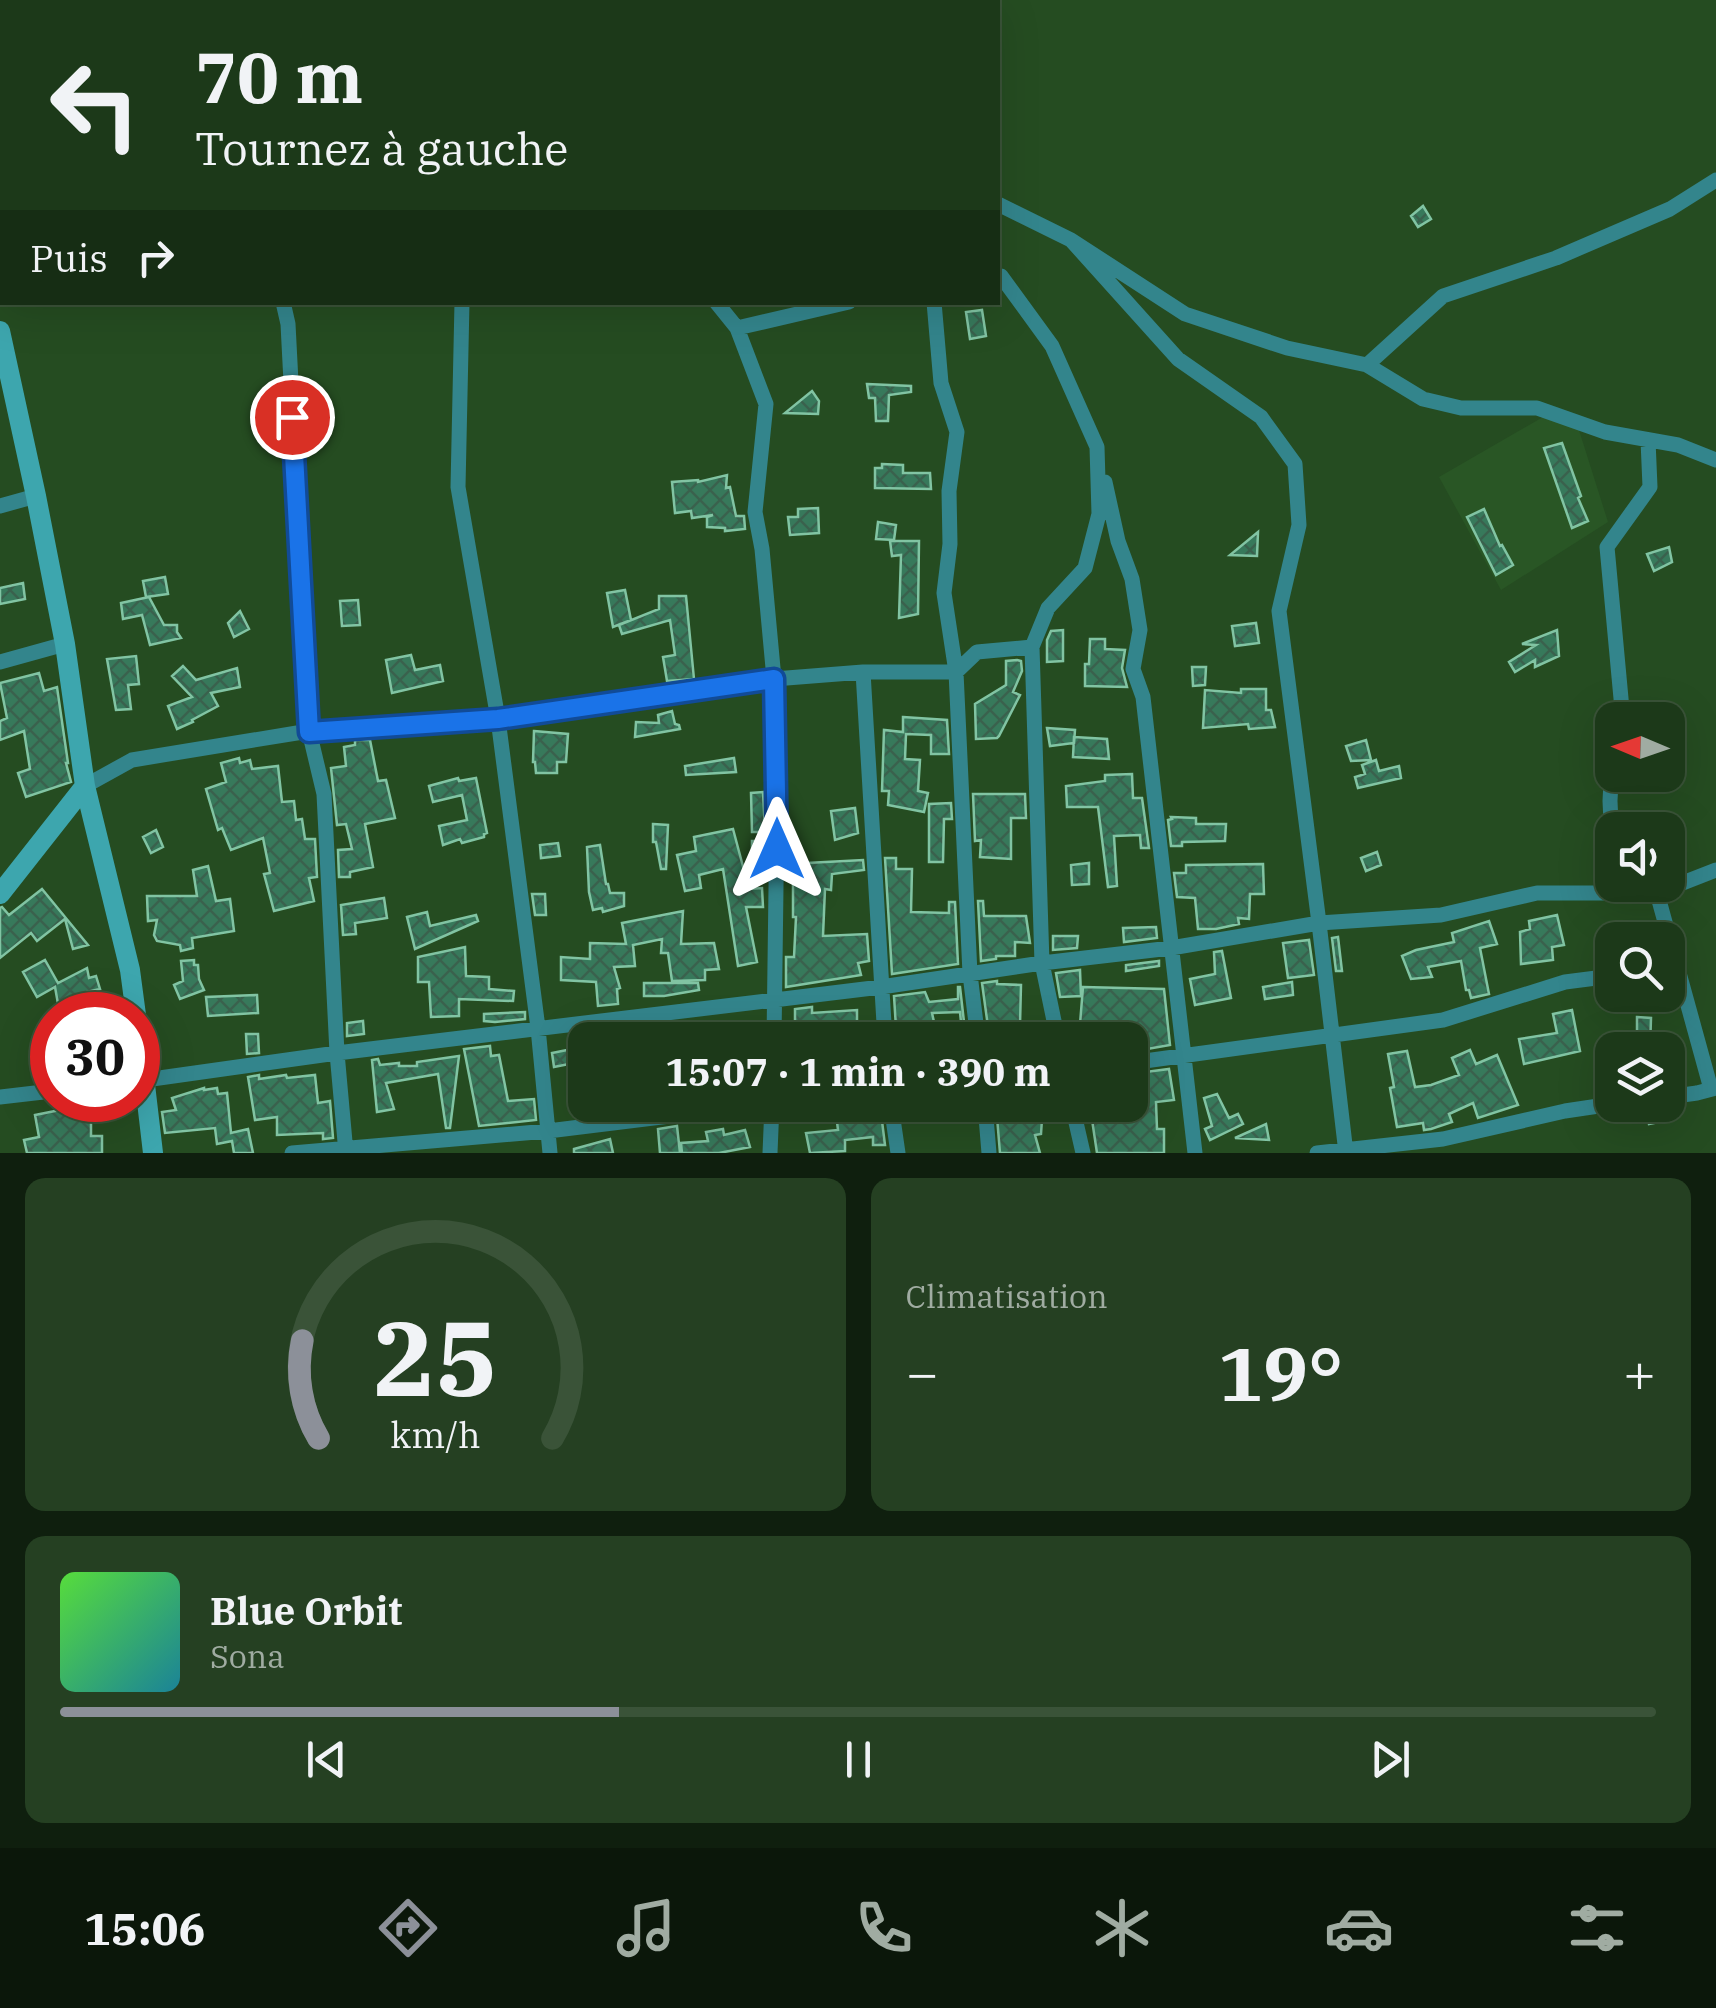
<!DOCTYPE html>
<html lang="fr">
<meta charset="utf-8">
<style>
body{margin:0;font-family:"IBM Plex Serif",serif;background:#254022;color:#f1f3f6;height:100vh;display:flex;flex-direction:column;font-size:38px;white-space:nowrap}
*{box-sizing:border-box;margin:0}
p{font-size:32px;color:#a0aca2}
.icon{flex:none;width:55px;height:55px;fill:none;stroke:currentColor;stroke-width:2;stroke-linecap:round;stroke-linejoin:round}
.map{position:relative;height:1153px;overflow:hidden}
.drawer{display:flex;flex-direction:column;gap:25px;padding:25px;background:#0f1f0e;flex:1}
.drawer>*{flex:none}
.banner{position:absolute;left:0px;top:0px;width:1000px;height:305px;box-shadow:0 10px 40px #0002,0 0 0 2px #3a5338;background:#1c3919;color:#f1f3f6;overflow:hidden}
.needle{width:65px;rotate:272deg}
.controls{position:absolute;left:1595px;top:702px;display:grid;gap:20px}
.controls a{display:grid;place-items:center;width:90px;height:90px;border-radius:20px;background:#1c3919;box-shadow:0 10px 40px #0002,0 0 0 2px #3a5338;font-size:50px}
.speed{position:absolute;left:30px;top:992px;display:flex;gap:20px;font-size:50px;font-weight:700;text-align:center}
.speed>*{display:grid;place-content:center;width:130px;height:130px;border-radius:50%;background:#1c3919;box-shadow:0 10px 40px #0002,0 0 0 2px #3a5338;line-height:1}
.speed .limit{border:15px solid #d22;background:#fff;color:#111}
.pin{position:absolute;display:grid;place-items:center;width:85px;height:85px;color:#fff;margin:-42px;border:5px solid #fff;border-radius:50%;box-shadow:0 2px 10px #0007}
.me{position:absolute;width:110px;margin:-55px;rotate:0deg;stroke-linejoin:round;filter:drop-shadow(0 0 8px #0008)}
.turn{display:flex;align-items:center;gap:35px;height:210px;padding:0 30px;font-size:45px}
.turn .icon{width:130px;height:130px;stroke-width:2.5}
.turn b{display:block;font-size:70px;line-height:85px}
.then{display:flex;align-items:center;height:95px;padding:0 30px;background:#0003;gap:20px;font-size:38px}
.big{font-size:75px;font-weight:700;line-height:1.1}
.drawer .card{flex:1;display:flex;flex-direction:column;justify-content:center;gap:15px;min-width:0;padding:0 35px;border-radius:20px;background:#254022}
.drawer .dial{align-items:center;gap:0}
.dial svg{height:260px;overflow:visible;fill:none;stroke:#3a5338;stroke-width:7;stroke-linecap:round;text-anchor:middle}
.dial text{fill:#f1f3f6;stroke:none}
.song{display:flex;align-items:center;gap:30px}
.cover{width:120px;height:120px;border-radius:15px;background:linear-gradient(135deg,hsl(110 70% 55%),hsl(190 70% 35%))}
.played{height:10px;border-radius:5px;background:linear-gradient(90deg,#8c9099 35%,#3a5338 35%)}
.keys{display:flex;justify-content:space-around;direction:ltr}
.heat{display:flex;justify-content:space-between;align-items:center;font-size:55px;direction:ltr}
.drawer .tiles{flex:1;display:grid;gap:25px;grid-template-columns:1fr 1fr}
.card:last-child{grid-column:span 2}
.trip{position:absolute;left:568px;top:1022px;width:580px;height:100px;border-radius:20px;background:#1c3919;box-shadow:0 10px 40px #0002,0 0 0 2px #3a5338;font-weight:700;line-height:100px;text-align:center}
.menu{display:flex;height:160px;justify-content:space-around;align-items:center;background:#0b170a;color:#a0aca2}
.menu .icon{width:70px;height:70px}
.menu .active{color:#8c9099}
.menu b{font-size:45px;color:#f1f3f6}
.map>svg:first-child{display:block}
</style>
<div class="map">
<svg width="1716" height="1153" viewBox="0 0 1716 1153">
<defs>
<pattern id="building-cross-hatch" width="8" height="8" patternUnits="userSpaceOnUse" patternTransform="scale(2.5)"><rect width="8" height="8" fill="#37795b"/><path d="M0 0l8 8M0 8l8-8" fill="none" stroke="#3a614d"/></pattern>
</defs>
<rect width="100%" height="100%" fill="#254c21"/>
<path fill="#295625" d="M1550 413 1579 430 1608 522 1501 590 1439 477Z"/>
<path fill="url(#building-cross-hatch)" stroke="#81c4a3" stroke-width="2.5" d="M1423 206 1431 219 1418 227 1411 216Z
M982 310 986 336 970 339 966 312Z
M867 384 911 386V392L889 395 888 421H876L875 398H869Z
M812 391 819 401 818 414 785 413Z
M1562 443 1581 496 1578 498 1588 521 1572 528 1544 448Z
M882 464 903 465V473H930L931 489 875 488V468H882Z
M727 475 726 488 730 487 736 516H744L745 529 725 531V528L707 527V517L713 515 692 518 691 511 675 513 672 482 698 480V482Z
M818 508 819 533 790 535 788 517H798V509Z
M1484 509 1500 546 1502 545 1513 565 1496 575 1467 517Z
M878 522 896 525 894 540 876 539Z
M1258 532 1257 556 1230 555Z
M890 541H919L918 614 899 618 901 555 892 556Z
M1669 547 1672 562 1654 571 1647 554Z
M165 577 168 594 146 597 143 581Z
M23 583 25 599 0 604V588Z
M625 590 631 620 613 627 607 593Z
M659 596H686L694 679 667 681 663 657 675 655 670 620 622 634 619 625 659 609Z
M149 597 164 625H177V632L181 638 150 645 142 615 123 619 121 603Z
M358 600 360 625 342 626 340 601Z
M240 611 249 629 234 637 228 623Z
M1256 623 1259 643 1235 646 1232 626Z
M1063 630V661L1047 662V640L1051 631Z
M1557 630 1559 656 1535 667V660L1515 672 1509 662 1536 645 1522 644Z
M1090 639H1105V649L1125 650 1122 668 1127 687 1085 686V664H1089Z
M411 655 415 670 440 665 443 681 392 693 386 660Z
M136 656 139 684 128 685 131 709 116 710 107 659Z
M1017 660 1021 661 1022 671 1013 692 1020 695 999 736 997 738 976 739 975 704 1006 685V661Z
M183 666 196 680 237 668 240 687 211 693 218 706 192 720 193 722 177 729 168 706 192 697 172 676Z
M1192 667H1206L1205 685 1193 686Z
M39 673 44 691 57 687 68 763H66L71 782 26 797 18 773 30 769 24 731 0 740V721L7 718 0 683Z
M1241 689H1266V710H1271L1275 727 1249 729 1248 724 1203 728 1205 690 1241 693Z
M672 711 675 724 679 725 680 729 635 737 636 722 659 723 658 715Z
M903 717 947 720 949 754H931V735L906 734 905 759 920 760 918 791 928 793 924 812 888 805 889 791H882L884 730 903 732Z
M1047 728 1075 730 1074 743 1050 746Z
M534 731 568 734 566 762H557V773H536L535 762H533Z
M1074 737 1107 739 1109 759 1073 757Z
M355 740H370L378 781 386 780 395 818 365 824 373 867 350 872V877H339L338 850 352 849 346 824 337 825 331 768 346 766 344 747 355 745Z
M1366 740 1371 760 1351 761 1346 746Z
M239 758 240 763 250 760 252 769 278 766 282 802 294 801 296 820 302 819 305 839H315L317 877 309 878 314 901 274 911 264 874 270 873 263 838 231 850 222 828 218 830 206 789 226 782 221 763Z
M734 758 736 772 686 775 685 766Z
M1376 760 1379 771 1399 766 1401 778 1358 788 1355 777 1365 774 1362 765Z
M1132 774 1133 798H1142L1149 848H1141L1140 835 1114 836 1117 886 1108 887 1098 807H1067L1066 786 1105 781V775Z
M458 778 459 781 476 778 487 833 484 834V837L462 843 460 839 443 845 439 826 467 820 462 795 433 802 429 786Z
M763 792 765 832H752L751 793Z
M973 794H1025L1026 818H1011V859L980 857 981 840 975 841Z
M951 803 952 819H944L943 862H929V804Z
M855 808 858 833 835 840 831 811Z
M1171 817 1196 818V824H1226L1225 841 1182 842V846H1171L1168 820 1172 819Z
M653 824 668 825 666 869H661L656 842H653Z
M733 829 749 889 762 888 763 907H746L757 962 738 966 723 869 699 875 701 888 685 891 677 855 696 851 694 837Z
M156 830 163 847 151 853 143 837Z
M752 841H764L765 881H753V875L747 874V866L752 865Z
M558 843 560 856 541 858 540 845Z
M600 845 606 884H608L610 893H624V906L603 912 602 908 593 910 589 892 587 847Z
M1377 852 1381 865 1366 871 1361 858Z
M885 858H896V869H912L911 912 949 913V902H955L958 964 892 974Z
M863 860 864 870 832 874 831 890 825 889 823 936 867 934 869 961 858 963 861 975 786 987V957H794L796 917H793V877H787L788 864Z
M1089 863V884L1072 885 1071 865Z
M1263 864 1264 894H1250L1249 919 1238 918 1239 924 1216 929H1198L1195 898 1177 897 1174 873H1186V865Z
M208 866 216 901 230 899 234 931 192 938 193 948 181 951 180 945 157 941 154 935 157 920 148 921 147 896H197L193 870Z
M42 889 88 945 73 949 65 919 37 941 31 933 0 958V908L2 907 9 915Z
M532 894H545L546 915H535Z
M384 898 387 918 355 923 356 934 343 935 341 905Z
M978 901H983L984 916H1026L1030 943 1015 942V956H996V959L981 961Z
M683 911 681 944 714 943 719 969 705 970V980L672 981 668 953H661L662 939 633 945 635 966 614 967 620 988 617 989 618 1004 598 1006 596 982 561 980V957L590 959V943L626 944 622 923Z
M427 912 430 926 476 915 478 921 415 949 407 917Z
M1557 915 1564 945 1552 947 1553 960 1521 964 1520 932 1530 929 1529 921Z
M1489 921 1497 944 1480 948 1489 994 1471 998 1469 990H1466L1461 961 1428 967 1432 977 1411 979 1402 956 1416 950 1454 942 1452 933Z
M1156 927 1157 938 1124 942 1123 928Z
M1053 936H1078L1077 948 1053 950Z
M1338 937 1342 971H1336L1332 938Z
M1309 940 1314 975 1288 978 1283 943Z
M465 947 466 976 489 977V989L514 991 513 1001 459 999V1016L431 1017 429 982H418V957Z
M1222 951 1231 998 1195 1005 1190 979 1215 974 1214 952Z
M45 960 58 983 87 968 89 978 96 976 100 989 87 992 92 1015H60L55 987 37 997 23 972Z
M194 960V965H198L199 979 204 990 180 999 174 985 183 981 181 961Z
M1159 961V966L1126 971V965Z
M1080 970 1081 996 1060 997 1056 973Z
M997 981V984L1021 985 1020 1025 1031 1022 1033 1029 1044 1028 1046 1040H1013L1012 1033 989 1034 982 983Z
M1292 982 1293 995 1265 999 1263 987Z
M644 983H698L699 990 664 996H644Z
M958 987H960L964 1022H961L960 1012 932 1013 938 1040H911L908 1027 896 1028 894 996 925 992 929 1002 958 999Z
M1083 987 1164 989 1170 1045 1130 1052V1040H1069L1066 1024H1080Z
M257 995 258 1013 208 1016 206 997Z
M812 1007V1013L857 1010V1027H826L827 1040H785V1024H795V1009Z
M1572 1010 1580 1051 1524 1064 1519 1039 1557 1033 1553 1014Z
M525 1012V1019L495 1022 484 1021V1014Z
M1637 1017 1651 1018 1650 1050H1637Z
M363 1021 364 1034 347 1036V1023Z
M724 1024 726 1040H663L662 1035 700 1026Z
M246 1034H258L259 1053 247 1054Z
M490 1046 491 1056 499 1055 508 1101 534 1099 536 1120 479 1126 464 1049Z
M572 1049 574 1063 554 1067 552 1053Z
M1470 1050 1476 1064 1497 1055 1518 1105 1478 1118 1473 1103 1449 1114 1452 1122 1431 1129 1424 1130 1423 1123 1397 1127 1390 1088 1394 1087 1388 1054 1407 1051 1415 1087 1431 1085 1459 1075 1452 1058Z
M459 1056 450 1128H446L438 1074 386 1083 394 1109 377 1112 372 1060 378 1059 380 1065 399 1063V1066H417V1062Z
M1169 1069 1174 1100 1156 1102 1157 1129H1164V1153H1097L1091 1113 1130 1105V1074Z
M259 1075V1079L286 1075 287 1078 315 1075 318 1103 330 1101 333 1138 323 1139V1133L277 1135V1117L255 1120 248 1077Z
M204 1088V1090L217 1088 218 1094 227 1093 231 1133 248 1129 253 1153H234L232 1141 217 1144 215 1128 165 1133 162 1112 176 1110 172 1098Z
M1217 1094 1229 1118 1238 1114 1243 1124 1210 1140 1205 1129 1212 1126 1204 1098Z
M59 1100H122L123 1110 91 1112V1136H102V1153H27L24 1140 39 1137 35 1115 60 1110Z
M864 1105H880L885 1145H873V1137L845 1140V1151L810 1153 806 1133 838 1130 837 1122 846 1120 845 1118 864 1116Z
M996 1105H1043L1041 1134 1035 1135 1040 1153H1000Z
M1662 1109 1664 1121 1649 1124 1647 1112Z
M1266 1124 1269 1140 1235 1138Z
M677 1126 680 1153H660L658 1129Z
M723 1129 724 1135 745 1130 750 1147 719 1153H682L681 1143 708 1141 706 1132Z
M610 1139 613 1153H574V1149Z"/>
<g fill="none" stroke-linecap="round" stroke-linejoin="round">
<path stroke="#33858c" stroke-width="15" d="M268 2 269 0
M0 130 2 129
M998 204 1071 240 1185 314 1287 348 1367 365 1423 399 1461 408H1537L1605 432 1678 445 1716 460
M1071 240 1178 359 1261 417 1295 464 1299 525 1279 611 1319 923 1346 1153
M998 276H1001L1052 346 1097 447 1099 514 1085 568 1048 608 1032 647 1042 963 1058 1040
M283 302 288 324 309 731 324 794 337 1053 346 1153
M462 302 458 487 498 719 538 1028 550 1153
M716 302 737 328 766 404 755 512 762 549 774 679 777 811 774 1040
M934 302 941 383 957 432 949 491 950 544 944 593 956 672 970 974 978 1040
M737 328 849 302
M1367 365 1443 296 1556 258 1670 209 1716 180
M1105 482 1118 541 1132 579 1140 630 1133 669 1143 697 1195 1153
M0 506 36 496
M0 662 65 644
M863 672 885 1040
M1623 720 1607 547 1650 487 1648 440
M1612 761 1610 801 1612 844
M85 786 132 760 309 731 498 719 774 679 863 672H956L977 652 1032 647
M1130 1063 1443 1020 1565 982 1612 976
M138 1081 337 1053 881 987 1042 963 1171 948 1319 923 1441 915 1537 893H1657
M1711 1089 1657 893 1716 870
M0 1097 52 1091
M1668 1097 1697 1093 1716 1088
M891 1105 898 1153
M985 1105 989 1153
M1072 1105 1083 1153
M292 1153 548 1131 759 1105
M770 1153 772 1105
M1317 1153 1443 1139 1565 1111 1612 1104"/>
<path stroke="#3da6ae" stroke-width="20" d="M0 331 36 496 65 644 85 786 130 970 136 1015
M0 894 85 786
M138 1025 153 1153"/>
</g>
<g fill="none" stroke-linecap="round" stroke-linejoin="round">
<g stroke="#114b97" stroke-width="25">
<path id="route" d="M292 417 309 732 498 719 774 679 777 849"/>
</g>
<use href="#route" stroke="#1a73e8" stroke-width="18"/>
</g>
</svg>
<div class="controls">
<a><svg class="needle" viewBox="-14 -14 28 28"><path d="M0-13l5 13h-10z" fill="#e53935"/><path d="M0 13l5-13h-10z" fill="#a0aca2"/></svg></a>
<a><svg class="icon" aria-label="sound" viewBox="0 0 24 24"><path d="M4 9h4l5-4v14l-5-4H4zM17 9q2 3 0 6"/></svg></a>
<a><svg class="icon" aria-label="search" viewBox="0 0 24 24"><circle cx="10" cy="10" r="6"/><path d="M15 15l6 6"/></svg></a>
<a><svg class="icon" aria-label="layers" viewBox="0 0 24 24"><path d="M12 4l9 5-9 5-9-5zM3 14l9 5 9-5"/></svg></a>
</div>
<div class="speed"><div class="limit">30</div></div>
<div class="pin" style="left:292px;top:417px;background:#d93025"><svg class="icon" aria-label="arrive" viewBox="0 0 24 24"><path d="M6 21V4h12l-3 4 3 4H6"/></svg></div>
<svg class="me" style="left:777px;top:849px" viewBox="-20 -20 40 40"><path d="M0-17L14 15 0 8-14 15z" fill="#1a73e8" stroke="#fff" stroke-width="4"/></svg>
<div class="trip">15:07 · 1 min · 390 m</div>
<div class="banner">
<div class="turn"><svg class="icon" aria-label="left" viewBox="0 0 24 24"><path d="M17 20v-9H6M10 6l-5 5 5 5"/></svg><div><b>70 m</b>Tournez à gauche</div></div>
<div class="then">Puis<svg class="icon" aria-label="right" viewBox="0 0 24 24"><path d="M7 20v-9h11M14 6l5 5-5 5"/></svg></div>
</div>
</div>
<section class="drawer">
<div class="tiles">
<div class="card dial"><svg viewBox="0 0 100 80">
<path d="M14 69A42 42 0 1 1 86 69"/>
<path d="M14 69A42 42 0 0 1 9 39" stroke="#8c9099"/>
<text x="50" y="56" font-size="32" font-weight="700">25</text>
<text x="50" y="72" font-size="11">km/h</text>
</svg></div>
<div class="card"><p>Climatisation</p>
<div class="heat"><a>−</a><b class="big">19°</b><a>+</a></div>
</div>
<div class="card">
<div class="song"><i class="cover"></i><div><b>Blue Orbit</b><p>Sona</p></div></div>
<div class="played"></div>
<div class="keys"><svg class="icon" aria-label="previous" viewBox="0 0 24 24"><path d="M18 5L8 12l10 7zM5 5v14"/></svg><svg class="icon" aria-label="pause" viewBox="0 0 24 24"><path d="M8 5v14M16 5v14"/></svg><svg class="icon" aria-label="next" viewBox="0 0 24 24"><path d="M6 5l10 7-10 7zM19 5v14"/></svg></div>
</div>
</div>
</section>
<nav class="menu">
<b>15:06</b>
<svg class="icon active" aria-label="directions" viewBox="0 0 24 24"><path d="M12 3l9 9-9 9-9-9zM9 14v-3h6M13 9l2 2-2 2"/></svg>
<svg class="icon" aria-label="music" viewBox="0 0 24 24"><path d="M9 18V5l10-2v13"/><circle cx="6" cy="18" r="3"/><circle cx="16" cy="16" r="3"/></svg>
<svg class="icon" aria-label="phone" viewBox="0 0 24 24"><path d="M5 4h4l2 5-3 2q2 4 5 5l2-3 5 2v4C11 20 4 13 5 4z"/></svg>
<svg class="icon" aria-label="climate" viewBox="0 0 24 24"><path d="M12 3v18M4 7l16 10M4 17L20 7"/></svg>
<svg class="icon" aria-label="car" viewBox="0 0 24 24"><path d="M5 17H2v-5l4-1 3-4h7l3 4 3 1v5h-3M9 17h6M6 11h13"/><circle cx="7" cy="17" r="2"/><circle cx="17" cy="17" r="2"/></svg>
<svg class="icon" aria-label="filters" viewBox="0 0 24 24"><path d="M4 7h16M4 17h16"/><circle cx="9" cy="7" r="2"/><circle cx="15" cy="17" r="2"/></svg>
</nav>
